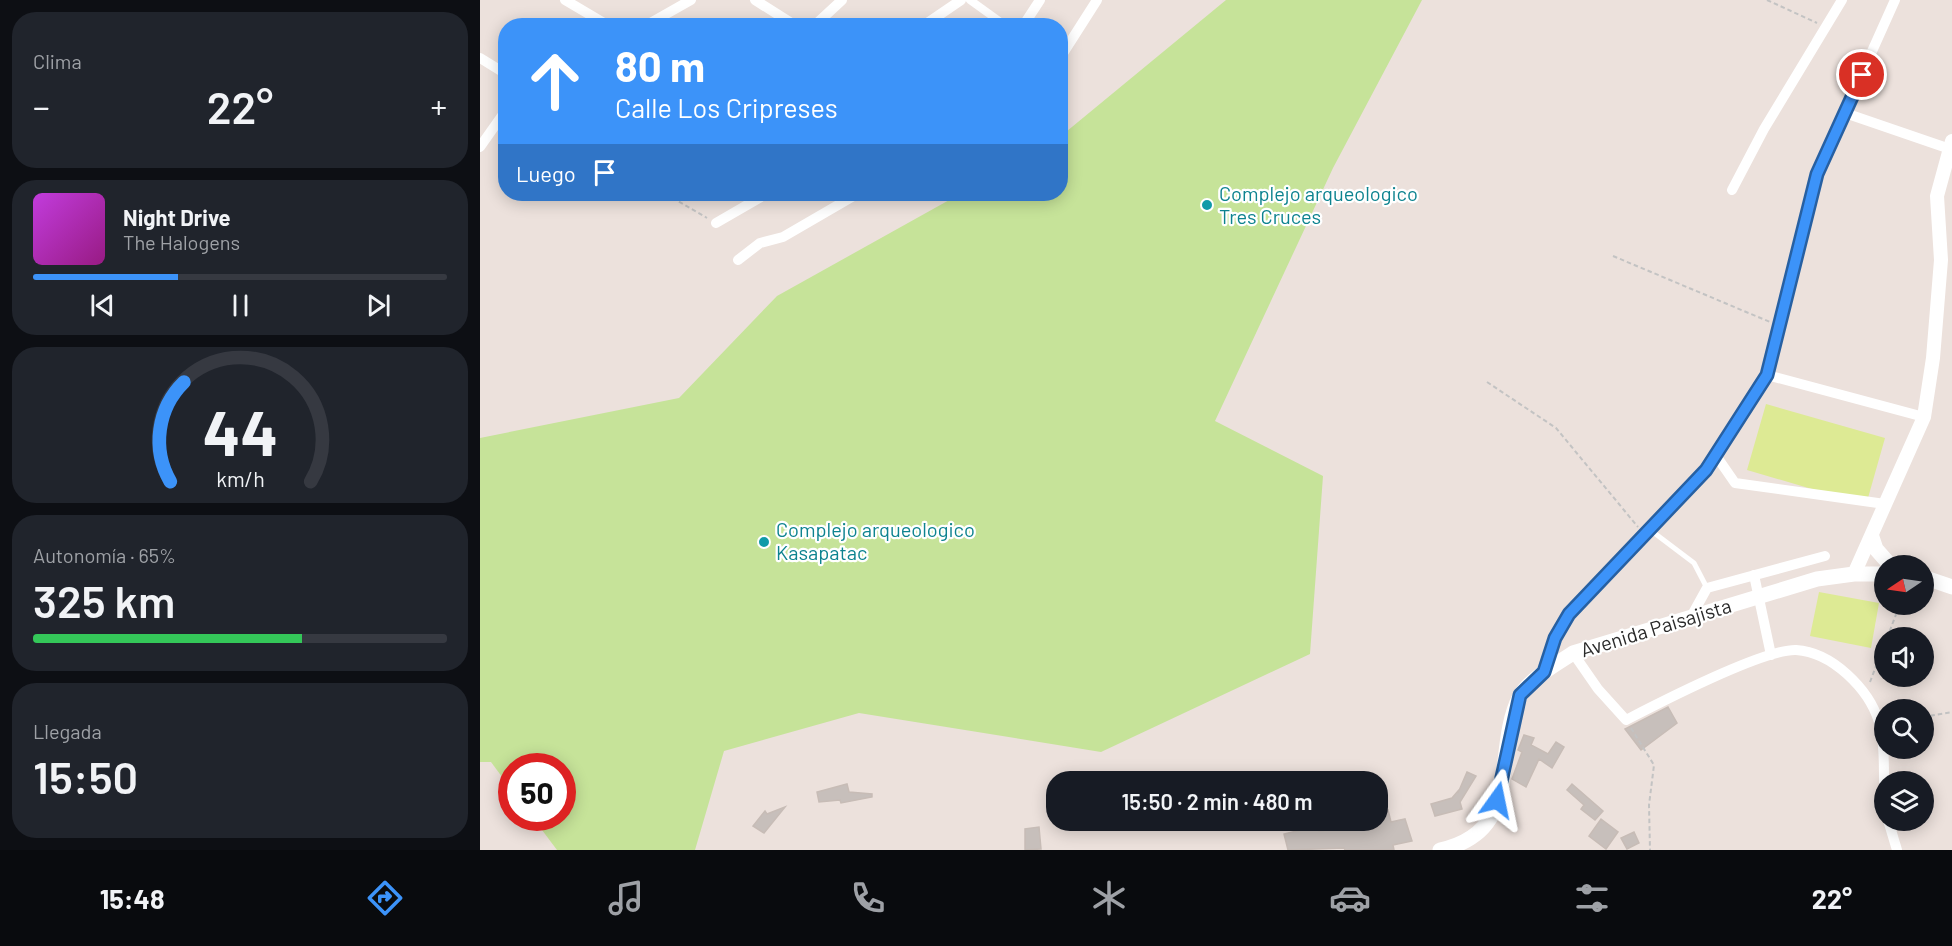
<!DOCTYPE html>
<html lang="es">
<meta charset="utf-8">
<style>
body{margin:0;font-family:Barlow,sans-serif;background:#20242c;color:#f1f3f6;height:100vh;display:flex;flex-direction:column;font-size:22px;white-space:nowrap}
*{box-sizing:border-box;margin:0}
p{font-size:20px;color:#9ea1a6}
.icon{flex:none;width:33px;height:33px;fill:none;stroke:currentColor;stroke-width:2;stroke-linecap:round;stroke-linejoin:round}
.map{position:relative;flex:1;overflow:hidden}
.side{display:flex;flex-direction:column;gap:12px;padding:12px;background:#0d0f14;width:480px}
.side>*{flex:none}
.top-card{position:absolute;left:18px;top:18px;width:570px;height:183px;border-radius:24px;box-shadow:0 3px 15px #0003;background:#3c93f9;color:#fff;overflow:hidden}
.needle{width:39px;rotate:257deg}
.fabs{position:absolute;left:1394px;top:555px;display:grid;gap:12px}
.fabs a{display:grid;place-items:center;width:60px;height:60px;border-radius:50%;background:#171b24;box-shadow:0 3px 15px #0003;font-size:30px}
.speed{position:absolute;left:18px;top:753px;display:flex;gap:12px;font-size:30px;font-weight:700;text-align:center}
.speed>*{display:grid;place-content:center;width:78px;height:78px;border-radius:50%;background:#171b24;box-shadow:0 3px 15px #0003;line-height:1}
.speed .limit{border:9px solid #d22;background:#fff;color:#111}
.pin{position:absolute;display:grid;place-items:center;width:51px;height:51px;color:#fff;margin:-26px;border:3px solid #fff;border-radius:50%;box-shadow:0 2px 6px #0007}
.me{position:absolute;width:66px;margin:-33px;rotate:12deg;stroke-linejoin:round;filter:drop-shadow(0 0 4px #0008)}
.turn{display:flex;align-items:center;gap:21px;height:126px;padding:0 18px;font-size:27px}
.turn .icon{width:78px;height:78px;stroke-width:2.5}
.turn b{display:block;font-size:42px;line-height:51px}
.then{display:flex;align-items:center;height:57px;padding:0 18px;background:#0003;gap:12px;font-size:22px}
.big{font-size:45px;font-weight:600;line-height:1.1}
.side .widget{flex:1;display:flex;flex-direction:column;justify-content:center;gap:9px;min-width:0;padding:0 21px;border-radius:24px;background:#20242c}
.side .dial{align-items:center;gap:0}
.dial svg{height:156px;overflow:visible;fill:none;stroke:#363941;stroke-width:7;stroke-linecap:round;text-anchor:middle}
.dial text{fill:#f1f3f6;stroke:none}
.song{display:flex;align-items:center;gap:18px}
.cover{width:72px;height:72px;border-radius:9px;background:linear-gradient(135deg,hsl(290 70% 55%),hsl(310 70% 35%))}
.played{height:6px;border-radius:3px;background:linear-gradient(90deg,#3c93f9 35%,#363941 35%)}
.keys{display:flex;justify-content:space-around;direction:ltr}
.heat{display:flex;justify-content:space-between;align-items:center;font-size:33px;direction:ltr}
.charge{height:9px;border-radius:4px;background:linear-gradient(90deg,#34c759 65%,#363941 0)}
.trip{position:absolute;left:566px;top:771px;width:342px;height:60px;border-radius:24px;background:#171b24;box-shadow:0 3px 15px #0003;font-weight:600;line-height:60px;text-align:center}
.tab-bar{display:flex;height:96px;justify-content:space-around;align-items:center;background:#090b0e;color:#9ea1a6}
.tab-bar .icon{width:42px;height:42px}
.tab-bar .selected{color:#3c93f9}
.tab-bar b{font-size:27px;color:#f1f3f6}
main{display:flex;flex:1;min-height:0}
.map>svg:first-child{display:block}
</style>
<main>
<section class="side">
<div class="widget"><p>Clima</p>
<div class="heat"><a>−</a><b class="big">22°</b><a>+</a></div>
</div>
<div class="widget">
<div class="song"><i class="cover"></i><div><b>Night Drive</b><p>The Halogens</p></div></div>
<div class="played"></div>
<div class="keys"><svg class="icon" aria-label="previous" viewBox="0 0 24 24"><path d="M18 5L8 12l10 7zM5 5v14"/></svg><svg class="icon" aria-label="pause" viewBox="0 0 24 24"><path d="M8 5v14M16 5v14"/></svg><svg class="icon" aria-label="next" viewBox="0 0 24 24"><path d="M6 5l10 7-10 7zM19 5v14"/></svg></div>
</div>
<div class="widget dial"><svg viewBox="0 0 100 80">
<path d="M14 69A42 42 0 1 1 86 69"/>
<path d="M14 69A42 42 0 0 1 21 18" stroke="#3c93f9"/>
<text x="50" y="56" font-size="32" font-weight="700">44</text>
<text x="50" y="72" font-size="11">km/h</text>
</svg></div>
<div class="widget"><p>Autonomía · 65%</p><b class="big">325 km</b><div class="charge"></div></div>
<div class="widget"><p>Llegada</p><b class="big">15:50</b></div>
</section>
<div class="map">
<svg width="1472" height="850" viewBox="0 0 1472 850">
<rect width="100%" height="100%" fill="#ece1dc"/>
<path fill="#c6e399" d="M746 0H942L853 168 735 421 843 476 830 654 621 752 379 713 244 751 215 850H77L53 818H82V766H32L31 789 11 762H0V438L199 398 297 296 480 194H580L581 136Z"/>
<path fill="#ddea94" d="M1286 404 1405 438 1386 505 1267 470Z
M1339 592 1399 603 1391 648 1330 636Z"/>
<path fill="#c7bfbb" stroke="#c7bcb6" stroke-width="1.5" d="M1188 707 1197 723 1161 750 1145 729Z
M1044 735 1054 738 1051 745 1068 754 1076 742 1084 747 1072 768 1059 759 1046 787 1032 779 1042 752 1038 750Z
M987 772 996 776 980 802 982 809 955 816 951 804 972 798 978 791V793Z
M367 784 369 792 392 794V797L361 803 360 800 339 802 337 792Z
M1092 784 1123 811 1115 820 1101 809 1104 805 1087 790Z
M305 807 284 833 273 826 285 811 287 814Z
M908 810 911 822 925 819 932 841 913 845 914 850H865L864 848 808 850 804 834 837 826 839 831 867 828 877 825 876 823 899 820 898 812Z
M1121 819 1138 832 1126 849 1109 836Z
M559 827 561 849 545 850V829Z
M1154 832 1159 843 1147 849 1141 838Z"/>
<g fill="none" stroke-linecap="round" stroke-linejoin="round">
<path stroke="#c3c3c3" stroke-width="2" stroke-dasharray="4.5 3" stroke-linecap="butt" d="M1287 0 1337 23
M186 194 227 218
M1133 256 1290 322
M1007 382 1076 428 1158 527
M1407 638 1420 604
M1390 682 1404 645
M1443 717 1472 712
M1151 728 1174 765 1169 805 1170 850"/>
<path stroke="#fff" stroke-width="5" d="M1169 529 1214 563 1227 588"/>
<path stroke="#fff" stroke-width="8" d="M490 0 526 26"/>
<path stroke="#fff" stroke-width="10" d="M85 0 129 26
M275 0 316 26
M165 26 211 0
M334 26 362 0
M443 26 481 0
M543 26 560 0
M0 58 26 74
M580 58 617 0
M1365 113 1470 149
M0 147 26 110
M1252 190 1284 129 1362 0
M236 223 286 194
M258 260 280 243 303 237 377 194
M1287 375 1444 417
M1237 457 1255 483 1405 504
M1274 575 1291 655
M1211 617 1227 588 1345 556
M1093 653 1118 689 1146 720C1179 703 1283 649 1316 650 1352 652 1389 689 1399 722 1404 740 1404 763 1404 782
M1064 672 1075 638 1089 614 1226 470 1287 375 1337 174 1415 0
M1408 820 1417 850"/>
<path stroke="#fff" stroke-width="14" d="M1374 574 1444 417 1453 358 1461 260 1457 196 1472 141"/>
<path stroke="#fff" stroke-width="15" d="M1392 537 1396 549 1411 566
M1443 577 1472 587
M960 850C1046 831 1011 752 1040 696 1048 680 1078 663 1093 653L1337 579 1374 574H1404"/>
</g>
<g fill="none" stroke-linecap="round" stroke-linejoin="round">
<g stroke="#2760a2" stroke-width="15">
<path id="route" d="M1017 800 1040 695 1064 672 1075 638 1089 614 1226 470 1287 375 1337 174 1382 75"/>
</g>
<use href="#route" stroke="#3c93f9" stroke-width="10"/>
</g>
<g fill="#0f9aa8" stroke="#fff" stroke-width="2">
<circle cx="727" cy="205" r="6"/>
<circle cx="284" cy="542" r="6"/>
</g>
<g text-anchor="middle" stroke-width="4.5" stroke-linejoin="round" paint-order="stroke">
<g font-size="20" fill="#0d838f" stroke="#fff" text-anchor="start">
<text x="739" y="201">Complejo arqueologico<tspan x="739" dy="23">Tres Cruces</tspan></text>
<text x="296" y="537">Complejo arqueologico<tspan x="296" dy="23">Kasapatac</tspan></text>
</g>
<g font-size="20" fill="#2a2a2a" stroke="#fff">
<text transform="translate(1176 628) rotate(-17)" y="7">Avenida Paisajista</text>
</g>
</g>
</svg>
<div class="fabs">
<a><svg class="needle" viewBox="-14 -14 28 28"><path d="M0-13l5 13h-10z" fill="#e53935"/><path d="M0 13l5-13h-10z" fill="#9ea1a6"/></svg></a>
<a><svg class="icon" aria-label="sound" viewBox="0 0 24 24"><path d="M4 9h4l5-4v14l-5-4H4zM17 9q2 3 0 6"/></svg></a>
<a><svg class="icon" aria-label="search" viewBox="0 0 24 24"><circle cx="10" cy="10" r="6"/><path d="M15 15l6 6"/></svg></a>
<a><svg class="icon" aria-label="layers" viewBox="0 0 24 24"><path d="M12 4l9 5-9 5-9-5zM3 14l9 5 9-5"/></svg></a>
</div>
<div class="speed"><div class="limit">50</div></div>
<div class="pin" style="left:1382px;top:75px;background:#d93025"><svg class="icon" aria-label="arrive" viewBox="0 0 24 24"><path d="M6 21V4h12l-3 4 3 4H6"/></svg></div>
<svg class="me" style="left:1017px;top:800px" viewBox="-20 -20 40 40"><path d="M0-17L14 15 0 8-14 15z" fill="#3c93f9" stroke="#fff" stroke-width="4"/></svg>
<div class="trip">15:50 · 2 min · 480 m</div>
<div class="top-card">
<div class="turn"><svg class="icon" aria-label="ahead" viewBox="0 0 24 24"><path d="M12 20V5M6 11l6-6 6 6"/></svg><div><b>80 m</b>Calle Los Cripreses</div></div>
<div class="then">Luego<svg class="icon" aria-label="arrive" viewBox="0 0 24 24"><path d="M6 21V4h12l-3 4 3 4H6"/></svg></div>
</div>
</div>
</main>
<nav class="tab-bar">
<b>15:48</b>
<svg class="icon selected" aria-label="directions" viewBox="0 0 24 24"><path d="M12 3l9 9-9 9-9-9zM9 14v-3h6M13 9l2 2-2 2"/></svg>
<svg class="icon" aria-label="music" viewBox="0 0 24 24"><path d="M9 18V5l10-2v13"/><circle cx="6" cy="18" r="3"/><circle cx="16" cy="16" r="3"/></svg>
<svg class="icon" aria-label="phone" viewBox="0 0 24 24"><path d="M5 4h4l2 5-3 2q2 4 5 5l2-3 5 2v4C11 20 4 13 5 4z"/></svg>
<svg class="icon" aria-label="climate" viewBox="0 0 24 24"><path d="M12 3v18M4 7l16 10M4 17L20 7"/></svg>
<svg class="icon" aria-label="car" viewBox="0 0 24 24"><path d="M5 17H2v-5l4-1 3-4h7l3 4 3 1v5h-3M9 17h6M6 11h13"/><circle cx="7" cy="17" r="2"/><circle cx="17" cy="17" r="2"/></svg>
<svg class="icon" aria-label="filters" viewBox="0 0 24 24"><path d="M4 7h16M4 17h16"/><circle cx="9" cy="7" r="2"/><circle cx="15" cy="17" r="2"/></svg>
<b>22°</b>
</nav>
